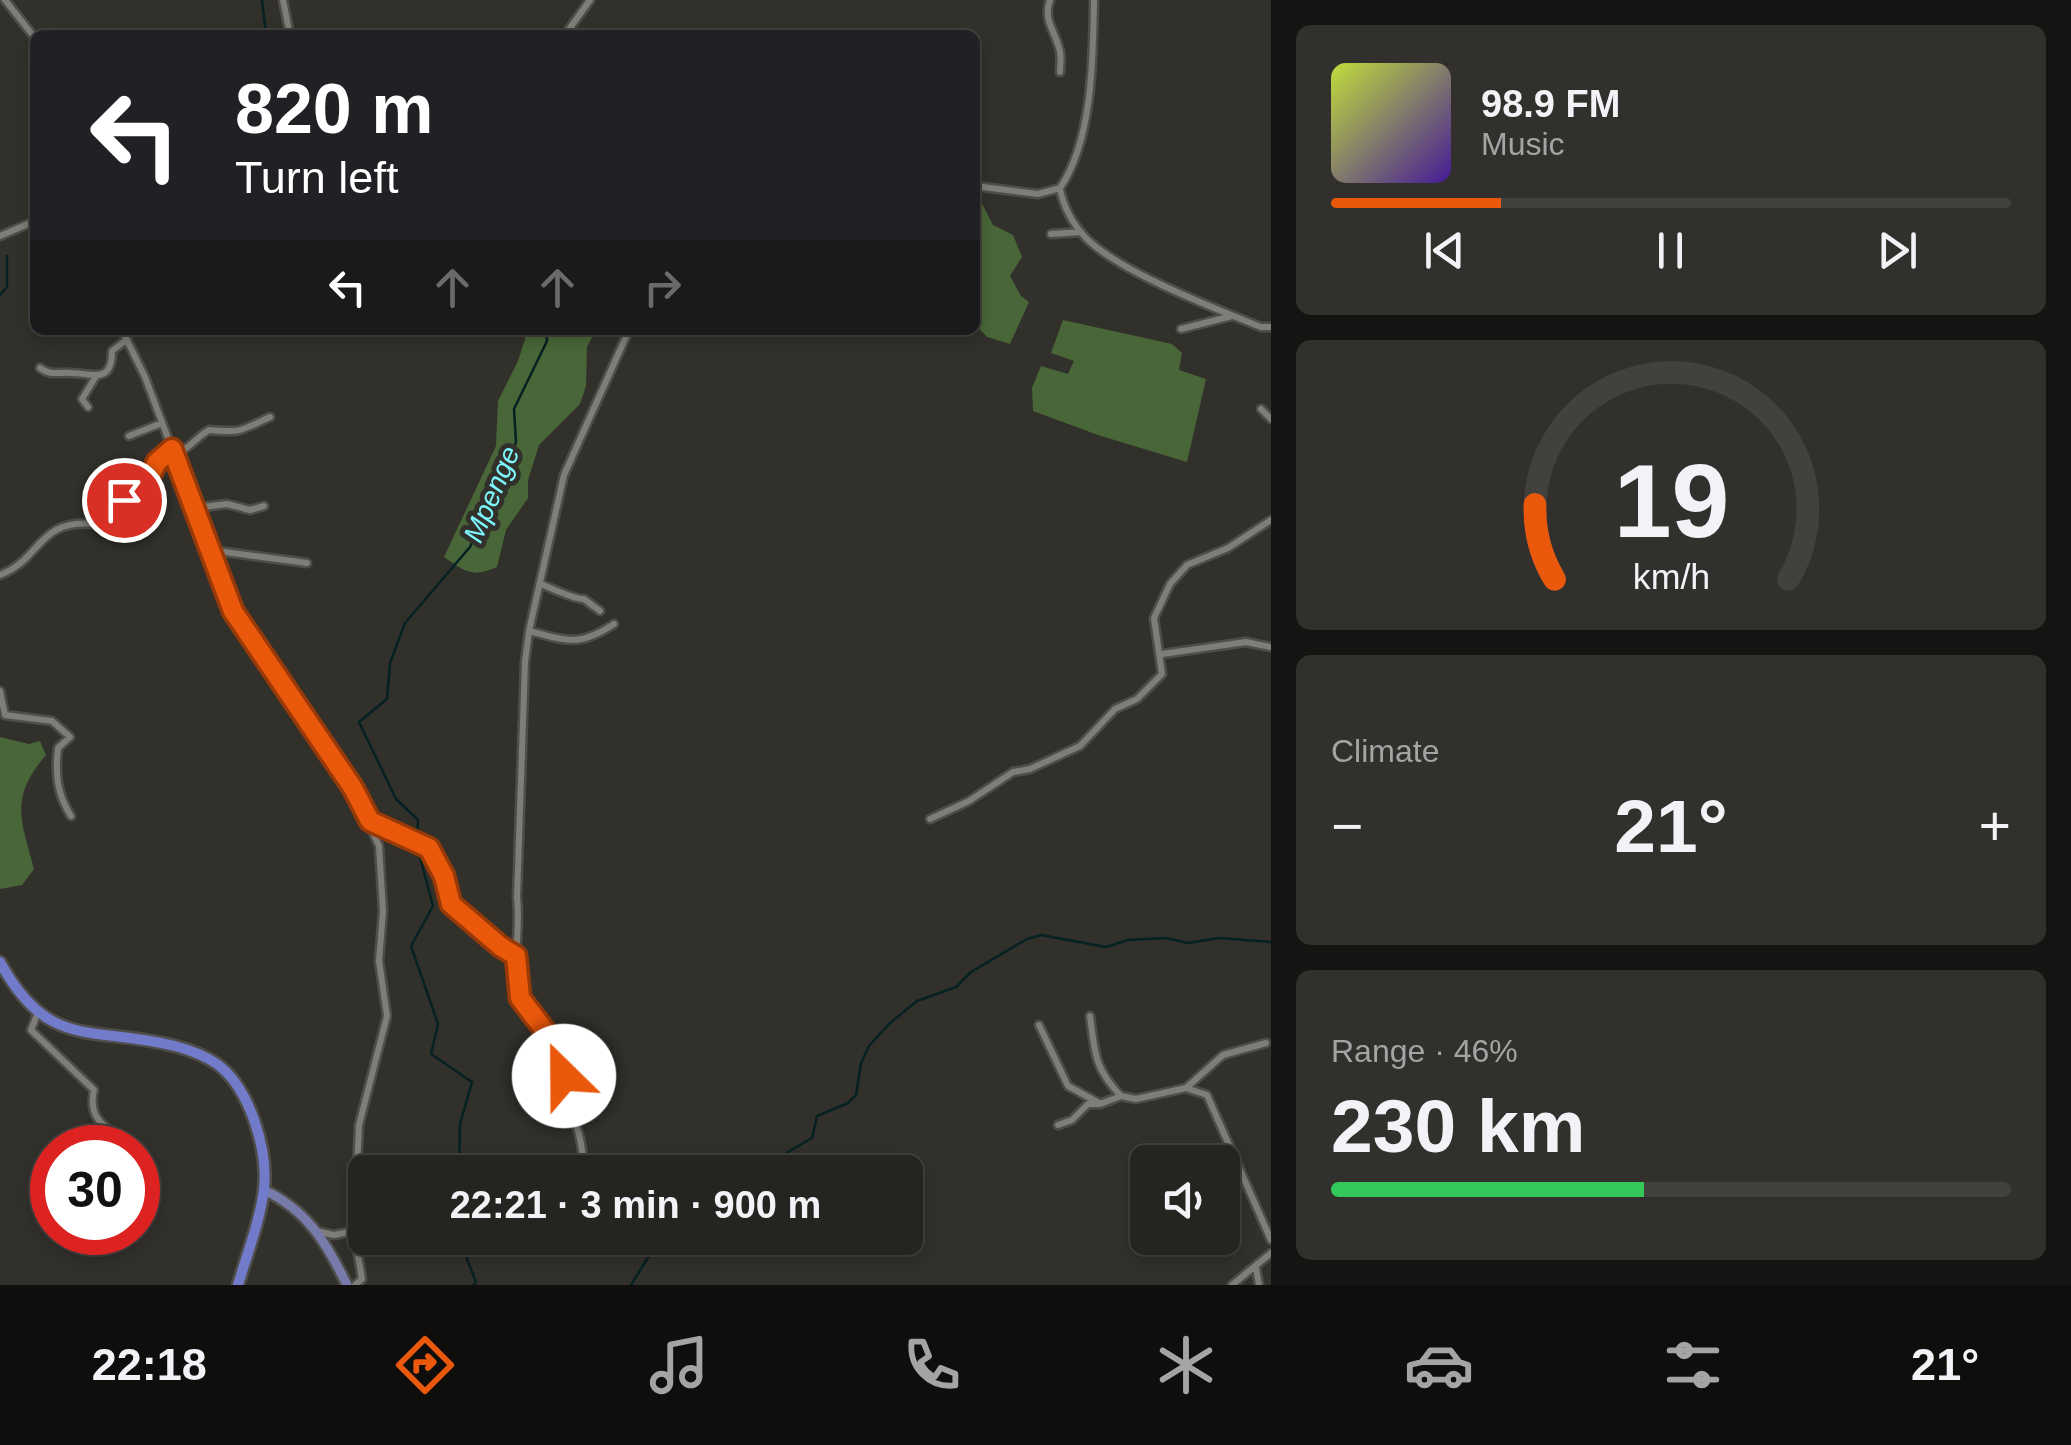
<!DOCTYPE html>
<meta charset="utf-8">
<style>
body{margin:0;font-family:Arial,sans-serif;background:#32302d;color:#f1f3f6;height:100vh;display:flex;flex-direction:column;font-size:38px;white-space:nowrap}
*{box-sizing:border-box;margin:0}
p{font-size:32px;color:#a4a4a5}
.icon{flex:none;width:55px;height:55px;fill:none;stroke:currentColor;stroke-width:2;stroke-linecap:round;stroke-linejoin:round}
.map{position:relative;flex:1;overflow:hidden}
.sheet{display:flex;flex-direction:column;gap:25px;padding:25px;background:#151412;width:800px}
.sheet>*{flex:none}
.hud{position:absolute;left:30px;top:30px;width:950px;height:305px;border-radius:15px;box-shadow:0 5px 15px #0003,0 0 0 2px #42413e;background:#202124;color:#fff;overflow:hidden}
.fabs{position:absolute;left:1130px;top:1145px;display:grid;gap:20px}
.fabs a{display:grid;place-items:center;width:110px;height:110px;border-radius:15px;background:#262420;box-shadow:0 5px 15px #0003,0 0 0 2px #42413e;font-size:50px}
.speed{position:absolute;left:30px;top:1125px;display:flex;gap:20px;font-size:50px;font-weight:700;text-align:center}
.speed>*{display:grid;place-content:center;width:130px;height:130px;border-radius:50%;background:#262420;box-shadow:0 5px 15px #0003,0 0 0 2px #42413e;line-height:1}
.speed .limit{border:15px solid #d22;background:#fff;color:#111}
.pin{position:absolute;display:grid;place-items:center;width:85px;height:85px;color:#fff;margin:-42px;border:5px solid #fff;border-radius:50%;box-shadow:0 2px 10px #0007}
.me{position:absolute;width:110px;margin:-55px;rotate:337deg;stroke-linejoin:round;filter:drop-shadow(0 0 8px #0008)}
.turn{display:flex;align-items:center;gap:35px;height:210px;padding:0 40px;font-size:45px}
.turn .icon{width:130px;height:130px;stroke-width:2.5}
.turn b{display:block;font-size:70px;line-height:85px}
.lanes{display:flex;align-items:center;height:95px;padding:0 40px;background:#0003;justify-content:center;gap:50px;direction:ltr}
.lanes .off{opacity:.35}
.big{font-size:75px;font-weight:800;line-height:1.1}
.sheet .tile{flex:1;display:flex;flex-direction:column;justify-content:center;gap:15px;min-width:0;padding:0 35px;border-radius:15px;background:#32302d}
.sheet .dial{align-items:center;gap:0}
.dial svg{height:260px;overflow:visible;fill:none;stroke:#42413e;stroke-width:7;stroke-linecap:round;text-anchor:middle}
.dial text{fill:#f1f3f6;stroke:none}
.song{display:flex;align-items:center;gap:30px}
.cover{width:120px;height:120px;border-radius:15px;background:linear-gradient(135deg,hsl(70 70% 55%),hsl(260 70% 35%))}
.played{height:10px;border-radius:5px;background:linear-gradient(90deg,#ea580c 25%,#42413e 25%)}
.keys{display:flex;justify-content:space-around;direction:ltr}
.heat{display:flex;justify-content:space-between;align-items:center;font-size:55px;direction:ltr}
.charge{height:15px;border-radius:8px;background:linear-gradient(90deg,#34c759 46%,#42413e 0)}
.trip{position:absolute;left:348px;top:1155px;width:575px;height:100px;border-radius:15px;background:#262420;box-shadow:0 5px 15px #0003,0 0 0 2px #42413e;font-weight:800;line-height:100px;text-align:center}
.dock{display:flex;height:160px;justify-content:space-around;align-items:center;background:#0f0e0d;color:#a4a4a5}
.dock .icon{width:70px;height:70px}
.dock .selected{color:#ea580c}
.dock b{font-size:45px;color:#f1f3f6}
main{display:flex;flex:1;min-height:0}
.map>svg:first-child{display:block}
</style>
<main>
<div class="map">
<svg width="1271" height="1285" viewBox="0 0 1271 1285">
<rect width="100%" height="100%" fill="#32302b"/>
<path fill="#486637" d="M975 190 993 225 1013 235 1022 257 1010 276 1021 296 1029 302 1010 344 987 337 975 324Z
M1063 320 1172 344 1182 353 1179 370 1206 379 1187 462 1098 435 1033 411 1032 388 1041 366 1068 374 1074 361 1051 353Z
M528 330H596L587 347 586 386 580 404 539 445 528 480V498L506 530 497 567C472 578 466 572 444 557L496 446 498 401 518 361Z
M0 737 29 744 40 741 46 755C9 798 21 820 34 869L22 885 0 889Z"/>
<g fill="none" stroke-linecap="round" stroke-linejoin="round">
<path stroke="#062122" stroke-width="2.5" d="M262 0 266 35
M0 295 7 287V256
M417 838 418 820 396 799 359 722 387 699 390 663 405 623 470 547 516 442 514 409 547 341 546 330
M417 846 433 906 411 946 438 1024 431 1054 472 1082 460 1124 459 1172
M754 1172 812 1138 817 1116 848 1103 856 1095 861 1063 869 1046 889 1024 917 1001 956 987 971 972 1027 939 1041 935 1106 947 1128 940 1166 938 1188 943 1219 938 1271 942
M459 1238 476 1282 474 1285
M631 1285 652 1251 673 1238"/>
<g stroke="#4e4d4a" stroke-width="11">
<path id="minor" d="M5 0 35 38
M283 0 290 35
M1050 0C1043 20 1054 29 1059 48 1062 55 1060 65 1060 72
M565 35 590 0
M975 186 1038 194 1060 188C1093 140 1093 57 1094 0
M1060 189C1064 208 1072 223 1085 237 1117 271 1216 309 1261 327H1271
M1051 234 1081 232
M0 236 35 221
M1181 329 1232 316
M122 330 145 377 233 611 353 788 379 846 383 911 379 961 387 1016 359 1125 354 1231 362 1279 355 1285
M40 368C51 376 58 372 71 373 92 373 112 385 112 351L126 340
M88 407 82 399 95 378
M1261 409 1271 419
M129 436 162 423
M174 455C190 449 195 438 209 430 243 433 239 431 270 417
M195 508 227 504 250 510 264 506
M210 550 307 563
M0 575C42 559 37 519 94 524L148 480 157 461 172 449
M541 584C550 588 577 600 584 599L600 611
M529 631C568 641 579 647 614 624
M1162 654 1246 642 1271 647
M0 691 5 715 52 721 70 737 58 748C55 774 57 794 71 816
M930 819 969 801 1013 772 1030 769 1080 746 1115 709 1137 699 1162 674 1154 618 1170 584 1187 565 1228 548 1271 520
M371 821 429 847 443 876 451 905 500 946 516 955
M38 1012 31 1030 94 1090C87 1121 108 1128 130 1146
M1090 1016C1095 1053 1094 1068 1121 1096
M1039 1025 1068 1086 1099 1103
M544 1030 579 1034 586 1048
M1186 1088 1223 1055 1266 1043
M1058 1125 1072 1120 1088 1104H1100L1121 1096 1136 1099 1186 1088 1207 1095 1271 1240
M582 1172C586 1148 574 1117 566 1095 562 1083 563 1067 561 1055L553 1050C547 1029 525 1016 520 995 511 964 521 930 517 898L525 662 529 631 564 475 629 330
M316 1231 334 1235 354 1231
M1256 1268 1259 1285
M1232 1285 1271 1253"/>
</g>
<g stroke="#4e4d4a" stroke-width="14">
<path id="major" d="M264 1190C307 1210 326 1242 347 1285"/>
</g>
<g stroke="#4e4d4a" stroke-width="15">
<path id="highway" d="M0 962C49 1052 93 1025 175 1046 190 1050 204 1055 217 1064 250 1088 268 1150 264 1189 260 1221 247 1254 238 1285"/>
</g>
<use href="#minor" stroke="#7e7d77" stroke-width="6"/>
<use href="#major" stroke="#777ba9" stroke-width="9"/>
<use href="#highway" stroke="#727aca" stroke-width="10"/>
</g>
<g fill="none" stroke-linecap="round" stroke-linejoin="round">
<g stroke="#983908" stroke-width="25">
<path id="route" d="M124 500 148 480 157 462 172 449 233 611 353 788 370 821 429 848 444 876 451 904 500 946 516 956 520 998 549 1036 554 1050 561 1055 564 1076"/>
</g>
<use href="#route" stroke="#ea580c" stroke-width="18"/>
</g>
<g text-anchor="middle" stroke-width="10" stroke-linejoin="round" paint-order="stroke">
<g font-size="28" font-style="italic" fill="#7df7fd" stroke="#32302b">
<text transform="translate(491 494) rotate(-67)" y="10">Mpenge</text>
</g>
</g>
</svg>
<div class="fabs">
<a><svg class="icon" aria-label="sound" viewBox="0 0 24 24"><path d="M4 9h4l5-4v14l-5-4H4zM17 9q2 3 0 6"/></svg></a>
</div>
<div class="speed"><div class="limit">30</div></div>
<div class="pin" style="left:124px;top:500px;background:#d93025"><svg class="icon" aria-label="arrive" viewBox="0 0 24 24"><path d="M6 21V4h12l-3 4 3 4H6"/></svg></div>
<svg class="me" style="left:564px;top:1076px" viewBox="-20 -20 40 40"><circle r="19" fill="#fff"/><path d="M0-13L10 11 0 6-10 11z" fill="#ea580c"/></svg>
<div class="trip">22:21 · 3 min · 900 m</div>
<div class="hud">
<div class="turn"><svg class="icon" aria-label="left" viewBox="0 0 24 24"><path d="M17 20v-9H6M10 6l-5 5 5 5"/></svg><div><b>820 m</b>Turn left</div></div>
<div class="lanes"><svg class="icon" aria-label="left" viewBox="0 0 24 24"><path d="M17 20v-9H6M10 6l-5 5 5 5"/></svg><svg class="icon off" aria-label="ahead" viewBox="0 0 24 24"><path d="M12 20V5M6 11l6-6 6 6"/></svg><svg class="icon off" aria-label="ahead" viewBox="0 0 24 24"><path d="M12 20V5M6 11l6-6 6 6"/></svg><svg class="icon off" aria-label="right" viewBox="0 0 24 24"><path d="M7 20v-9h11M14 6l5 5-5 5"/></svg></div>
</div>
</div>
<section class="sheet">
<div class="tile">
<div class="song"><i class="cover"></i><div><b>98.9 FM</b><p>Music</p></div></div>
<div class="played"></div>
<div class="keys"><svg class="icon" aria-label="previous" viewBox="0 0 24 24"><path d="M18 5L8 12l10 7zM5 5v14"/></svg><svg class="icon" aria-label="pause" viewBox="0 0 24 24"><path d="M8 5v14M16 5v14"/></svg><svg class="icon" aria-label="next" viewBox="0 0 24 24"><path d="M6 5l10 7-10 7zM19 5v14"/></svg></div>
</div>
<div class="tile dial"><svg viewBox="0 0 100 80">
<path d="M14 69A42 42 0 1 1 86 69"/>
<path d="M14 69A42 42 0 0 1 8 46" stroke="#ea580c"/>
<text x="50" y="56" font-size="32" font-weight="700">19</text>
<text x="50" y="72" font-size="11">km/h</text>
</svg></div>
<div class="tile"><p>Climate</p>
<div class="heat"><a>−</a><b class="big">21°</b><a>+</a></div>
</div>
<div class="tile"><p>Range · 46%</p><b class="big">230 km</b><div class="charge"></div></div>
</section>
</main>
<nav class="dock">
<b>22:18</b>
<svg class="icon selected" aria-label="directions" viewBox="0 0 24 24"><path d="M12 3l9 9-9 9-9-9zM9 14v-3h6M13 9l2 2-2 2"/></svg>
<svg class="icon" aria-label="music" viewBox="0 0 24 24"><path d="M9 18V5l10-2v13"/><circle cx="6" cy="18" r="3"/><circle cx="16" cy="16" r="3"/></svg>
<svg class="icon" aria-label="phone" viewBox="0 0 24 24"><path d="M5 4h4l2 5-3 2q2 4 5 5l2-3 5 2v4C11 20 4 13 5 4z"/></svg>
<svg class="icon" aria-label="climate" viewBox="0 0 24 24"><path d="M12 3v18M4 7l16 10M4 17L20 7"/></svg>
<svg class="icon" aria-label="car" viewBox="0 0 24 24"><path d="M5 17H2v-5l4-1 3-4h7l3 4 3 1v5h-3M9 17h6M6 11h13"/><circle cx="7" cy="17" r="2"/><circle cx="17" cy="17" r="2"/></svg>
<svg class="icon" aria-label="filters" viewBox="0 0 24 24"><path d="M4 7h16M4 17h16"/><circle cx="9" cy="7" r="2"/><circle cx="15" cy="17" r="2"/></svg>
<b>21°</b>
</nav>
